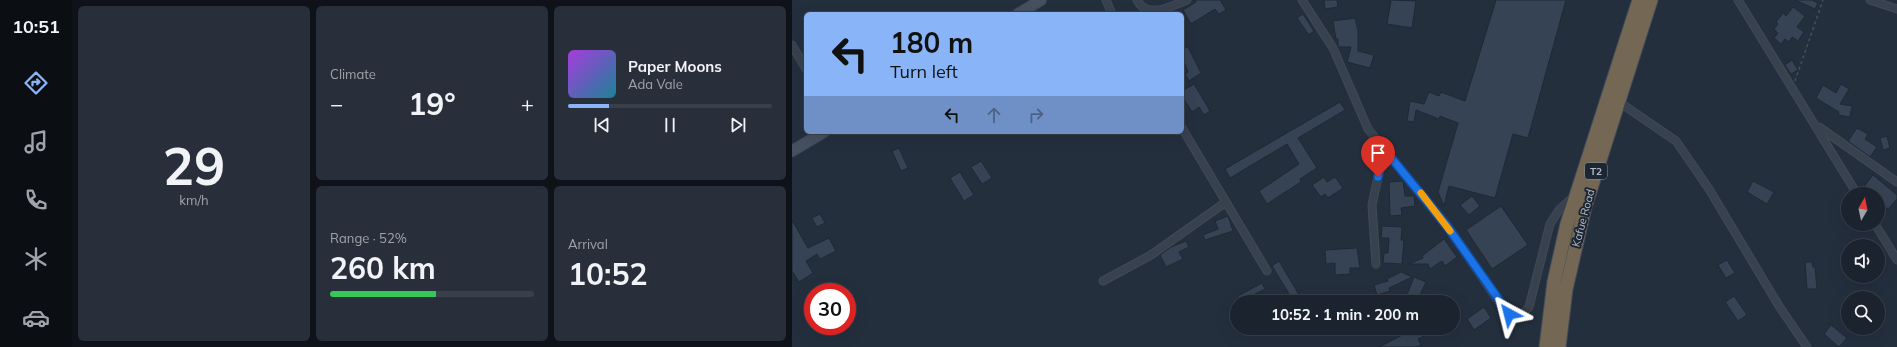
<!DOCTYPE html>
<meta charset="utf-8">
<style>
body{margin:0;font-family:Mulish,sans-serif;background:#282f3a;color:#f1f3f6;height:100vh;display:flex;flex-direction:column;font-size:15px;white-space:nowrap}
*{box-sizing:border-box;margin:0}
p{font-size:13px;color:#a0a4aa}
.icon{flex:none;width:22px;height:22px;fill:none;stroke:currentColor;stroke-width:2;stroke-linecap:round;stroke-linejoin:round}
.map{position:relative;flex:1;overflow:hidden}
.sheet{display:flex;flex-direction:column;gap:6px;padding:6px;background:#0f1319;width:720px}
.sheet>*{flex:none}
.hud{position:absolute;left:12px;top:12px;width:380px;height:122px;border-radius:6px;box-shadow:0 4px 16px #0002,0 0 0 1px #39404a;background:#8ab4f8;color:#111;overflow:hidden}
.needle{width:26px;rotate:9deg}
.fabs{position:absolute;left:1049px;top:187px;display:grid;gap:8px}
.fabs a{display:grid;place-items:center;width:44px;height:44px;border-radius:50%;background:#1b232e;box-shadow:0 4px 16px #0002,0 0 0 1px #39404a;font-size:20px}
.speed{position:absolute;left:12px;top:283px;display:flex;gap:8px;font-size:20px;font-weight:700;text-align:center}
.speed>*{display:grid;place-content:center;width:52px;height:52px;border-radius:50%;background:#1b232e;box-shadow:0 4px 16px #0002,0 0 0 1px #39404a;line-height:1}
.speed .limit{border:6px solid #d22;background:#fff;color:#111}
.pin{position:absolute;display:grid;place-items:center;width:34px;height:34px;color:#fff;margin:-41px -17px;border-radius:50% 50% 50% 0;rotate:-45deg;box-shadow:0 0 4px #0007}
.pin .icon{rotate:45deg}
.me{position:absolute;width:44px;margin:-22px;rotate:322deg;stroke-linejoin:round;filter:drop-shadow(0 0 3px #0008)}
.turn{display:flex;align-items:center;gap:14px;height:84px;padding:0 20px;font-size:18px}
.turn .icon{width:52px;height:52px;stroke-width:2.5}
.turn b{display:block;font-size:28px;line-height:34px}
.lanes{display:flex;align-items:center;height:38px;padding:0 20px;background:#0003;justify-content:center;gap:20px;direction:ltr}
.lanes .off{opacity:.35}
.big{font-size:30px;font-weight:700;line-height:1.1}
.sheet .widget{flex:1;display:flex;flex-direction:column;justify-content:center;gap:6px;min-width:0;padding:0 14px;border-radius:6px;background:#282f3a}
.sheet .dial{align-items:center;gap:0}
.dial b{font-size:52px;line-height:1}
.song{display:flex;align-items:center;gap:12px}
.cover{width:48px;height:48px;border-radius:6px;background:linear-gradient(135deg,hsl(280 70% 55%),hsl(190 70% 35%))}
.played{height:4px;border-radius:2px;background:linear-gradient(90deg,#8ab4f8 20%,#39404a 20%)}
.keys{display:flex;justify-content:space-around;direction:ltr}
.heat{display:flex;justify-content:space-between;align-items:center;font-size:22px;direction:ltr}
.charge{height:6px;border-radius:3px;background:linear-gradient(90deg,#34c759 52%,#39404a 0)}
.sheet .tiles{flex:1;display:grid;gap:6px;grid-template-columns:repeat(3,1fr)}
.widget:first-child{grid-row:span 2}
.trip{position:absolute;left:438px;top:295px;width:230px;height:40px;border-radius:20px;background:#1b232e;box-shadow:0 4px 16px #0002,0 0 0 1px #39404a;font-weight:700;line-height:40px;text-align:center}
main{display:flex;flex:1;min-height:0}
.dock{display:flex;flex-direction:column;width:72px;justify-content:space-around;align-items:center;background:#0b0e12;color:#a0a4aa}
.dock .icon{width:28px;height:28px}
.dock .current{color:#8ab4f8}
.dock b{font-size:18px;color:#f1f3f6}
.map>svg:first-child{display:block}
</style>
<main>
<nav class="dock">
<b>10:51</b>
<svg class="icon current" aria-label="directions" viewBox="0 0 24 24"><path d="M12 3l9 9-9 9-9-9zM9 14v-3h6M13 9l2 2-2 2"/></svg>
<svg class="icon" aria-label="music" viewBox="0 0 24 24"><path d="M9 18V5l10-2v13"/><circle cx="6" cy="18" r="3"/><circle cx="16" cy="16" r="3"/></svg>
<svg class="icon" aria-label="phone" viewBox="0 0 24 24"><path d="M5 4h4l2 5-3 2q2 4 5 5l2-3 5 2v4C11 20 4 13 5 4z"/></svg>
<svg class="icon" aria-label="climate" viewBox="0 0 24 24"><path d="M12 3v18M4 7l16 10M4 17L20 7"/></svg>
<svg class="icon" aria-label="car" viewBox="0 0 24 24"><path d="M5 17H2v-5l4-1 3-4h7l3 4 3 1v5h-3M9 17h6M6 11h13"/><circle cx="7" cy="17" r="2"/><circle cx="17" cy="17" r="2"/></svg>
</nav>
<section class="sheet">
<div class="tiles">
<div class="widget dial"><b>29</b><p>km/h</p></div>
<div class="widget"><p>Climate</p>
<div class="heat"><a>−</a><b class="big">19°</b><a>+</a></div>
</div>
<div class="widget">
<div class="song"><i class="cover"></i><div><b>Paper Moons</b><p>Ada Vale</p></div></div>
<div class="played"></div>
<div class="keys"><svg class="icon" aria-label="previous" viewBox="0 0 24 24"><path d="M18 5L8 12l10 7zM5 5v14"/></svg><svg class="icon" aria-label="pause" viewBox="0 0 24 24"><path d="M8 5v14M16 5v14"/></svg><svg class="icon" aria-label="next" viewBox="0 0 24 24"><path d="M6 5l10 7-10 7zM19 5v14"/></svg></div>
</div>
<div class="widget"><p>Range · 52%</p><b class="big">260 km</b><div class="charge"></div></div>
<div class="widget"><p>Arrival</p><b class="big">10:52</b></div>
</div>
</section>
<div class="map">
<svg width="1105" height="347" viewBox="0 0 1105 347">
<rect width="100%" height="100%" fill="#242f3e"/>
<path fill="#364354" stroke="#1f2835" d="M403 0H428L434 10 427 14 423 9 399 24 391 10 404 2Z
M532 0H545L546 7 533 9Z
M599 0 624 1 620 28 595 24Z
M704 0H774L736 138 721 134 703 198 657 186 652 206 646 192 666 123 648 116 647 119 624 110 622 122 615 121 618 101 632 104 637 92 647 96 649 92 673 101Z
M1003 0H1020L1026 3 1023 9Z
M1001 7 1013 16 1005 27 1012 32 1006 41 1000 37 997 42 993 39 989 44 982 38 986 33 982 29 986 24 984 22 991 13 994 16Z
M511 14 522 31 517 35 505 18Z
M563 18 566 30V51L582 55 578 68 555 62 559 47H546V39H544L541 21Z
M396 47 409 73 397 81 393 74 396 72 390 57V49Z
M1000 60 1006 70 999 74 993 65Z
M402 84 418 111 412 115 407 107 400 112 390 96V91Z
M1049 84 1057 89 1048 104 1060 106 1058 117 1046 115 1047 112 1024 98 1031 85 1044 93Z
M548 102 553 110 506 138 525 168 508 179 509 182 475 204 467 191 507 164 495 144 438 178 433 169Z
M1065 128 1076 134 1073 139 1085 147 1078 157 1056 141Z
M1095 136 1098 148 1091 150 1088 138Z
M107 148 116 168 109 171 100 151Z
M189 161 200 178 190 184 179 167Z
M168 172 182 195 172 201 158 178Z
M1081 175 1105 195V199L1096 209 1086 200V194H1078L1071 188Z
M532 177 535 182 543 177 551 188 536 198 533 194 529 197 520 185Z
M611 181 613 196H622L623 206 609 208 610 215 598 216 597 182Z
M961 181 982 192 975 204 955 192Z
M680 196 688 206 677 215 668 205Z
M709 206 736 245 700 269 674 230Z
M28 214 33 223 25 227 20 218Z
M436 216 441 231 413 240 411 235 426 229 423 221Z
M0 220 16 248 37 238 44 251 28 259 25 254 14 261 21 273 7 282 0 271Z
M590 226 610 227 609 240H612L610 264 591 263 592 253H596L597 238H589Z
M652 239 665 257 653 266 650 261 638 269 636 264H617L631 258 630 256Z
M394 241 397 247 387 252 391 259 374 267 368 255 379 247Z
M565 248 568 268H558V274L543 275V263L534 264 533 250Z
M935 260 943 273 934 278 926 265Z
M487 261 509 298 502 302 480 266Z
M1013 262H1020L1021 267H1023L1025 289H1015Z
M609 272 620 277 597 288 598 291 585 295 582 285 596 281 595 279Z
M622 277 634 282 626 299 628 302H612Z
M470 283 473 289 449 301 446 296Z
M942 296 955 315 946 321 933 302Z
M692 307 699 318 682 330 675 319Z
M1039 325 1055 338 1047 347 1032 334Z
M624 328H650L626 339 629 345 624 347H587Z"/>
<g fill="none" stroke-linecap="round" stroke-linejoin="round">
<g stroke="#414a57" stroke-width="9">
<path id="street" d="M314 0 320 14
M345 0C355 20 380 6 395 0
M510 0 541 48 576 129 655 226 711 308 720 316 728 317 737 307 758 224 767 210 783 196
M946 0 1065 194
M1078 0 1105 9
M0 45 14 69
M827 102 884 141 917 189 987 306 1015 347
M1027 127 1105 182
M390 128 475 271
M1083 224 1105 260
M584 264 580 205 592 149
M311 281 359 255 434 202"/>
</g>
<g stroke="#414a57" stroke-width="12">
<path id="secondary" d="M226 14 249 0
M0 151 32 132"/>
</g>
<g stroke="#434c59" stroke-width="15">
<path id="highway" d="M754 347 762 282 775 224 847 0
M767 347 774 289 793 207 859 0"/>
</g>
<path stroke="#3f5557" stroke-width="1.5" stroke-dasharray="3 3" stroke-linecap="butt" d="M1003 81 1031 0"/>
<use href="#street" stroke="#38414e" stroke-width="7"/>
<use href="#secondary" stroke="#465061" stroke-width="10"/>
<use href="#highway" stroke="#746855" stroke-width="13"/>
</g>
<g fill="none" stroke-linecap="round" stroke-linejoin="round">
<g stroke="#114b97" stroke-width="10">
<path id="route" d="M586 177 592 149 655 226 717 314"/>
</g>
<use href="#route" stroke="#1a73e8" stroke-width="7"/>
<path stroke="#f59e0b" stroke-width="7" d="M629 193 658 231"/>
</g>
<g text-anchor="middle" stroke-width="4" stroke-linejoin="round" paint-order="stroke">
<rect fill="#1d2633" stroke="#878f9c" stroke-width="1" x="793" y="163" width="22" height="16" rx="3"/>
<g font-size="10" font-weight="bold" fill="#b4bcc9">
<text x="804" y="175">T2</text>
</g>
<g font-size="11" fill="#b4bcc9" stroke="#1d2633">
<text transform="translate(791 218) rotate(-75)" y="4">Kafue Road</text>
</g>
</g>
</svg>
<div class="fabs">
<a><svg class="needle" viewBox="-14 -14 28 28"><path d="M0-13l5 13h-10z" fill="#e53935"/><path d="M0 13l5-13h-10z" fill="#a0a4aa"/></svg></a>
<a><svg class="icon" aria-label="sound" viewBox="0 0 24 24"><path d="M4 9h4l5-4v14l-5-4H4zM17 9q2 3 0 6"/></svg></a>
<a><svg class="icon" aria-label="search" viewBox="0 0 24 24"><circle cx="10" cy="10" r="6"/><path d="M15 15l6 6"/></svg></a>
</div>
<div class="speed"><div class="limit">30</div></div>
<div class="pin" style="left:586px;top:177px;background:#d93025"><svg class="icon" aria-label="arrive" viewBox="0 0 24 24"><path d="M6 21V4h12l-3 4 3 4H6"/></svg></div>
<svg class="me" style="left:717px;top:314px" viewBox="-20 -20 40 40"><path d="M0-17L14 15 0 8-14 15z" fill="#1a73e8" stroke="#fff" stroke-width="4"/></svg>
<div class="trip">10:52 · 1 min · 200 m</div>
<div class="hud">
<div class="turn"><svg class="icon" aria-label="left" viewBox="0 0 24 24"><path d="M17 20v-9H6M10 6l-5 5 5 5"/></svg><div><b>180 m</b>Turn left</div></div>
<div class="lanes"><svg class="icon" aria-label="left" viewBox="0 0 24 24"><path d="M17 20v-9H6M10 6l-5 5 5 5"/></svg><svg class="icon off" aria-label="ahead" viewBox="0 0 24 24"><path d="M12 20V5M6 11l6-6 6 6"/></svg><svg class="icon off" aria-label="right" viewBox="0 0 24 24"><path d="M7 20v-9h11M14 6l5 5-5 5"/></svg></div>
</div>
</div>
</main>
